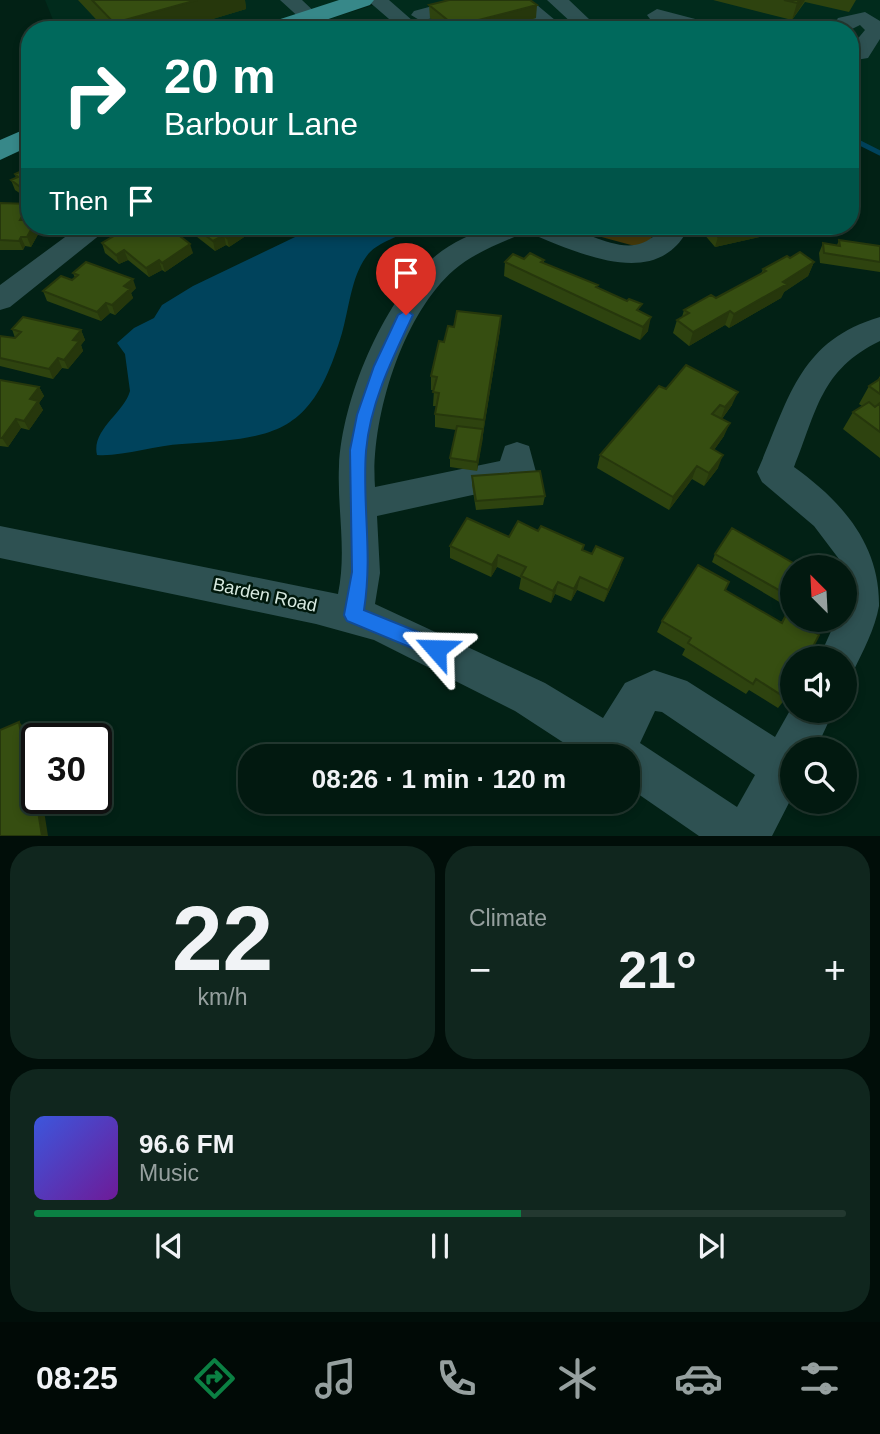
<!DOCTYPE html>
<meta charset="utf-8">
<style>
body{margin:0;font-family:Arial,sans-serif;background:#10261e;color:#f1f3f6;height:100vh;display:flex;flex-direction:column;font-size:26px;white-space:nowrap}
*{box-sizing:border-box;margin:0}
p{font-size:23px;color:#96a09f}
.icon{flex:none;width:38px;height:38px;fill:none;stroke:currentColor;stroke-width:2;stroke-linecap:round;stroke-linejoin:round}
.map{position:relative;height:836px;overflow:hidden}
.panel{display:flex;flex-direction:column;gap:10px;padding:10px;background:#010e09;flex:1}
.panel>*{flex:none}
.guide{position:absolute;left:21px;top:21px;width:838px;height:214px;border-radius:28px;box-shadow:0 4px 10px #0003,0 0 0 2px #233830;background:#00695c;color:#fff;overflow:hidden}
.needle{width:46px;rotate:336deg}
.buttons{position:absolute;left:780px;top:555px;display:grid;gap:14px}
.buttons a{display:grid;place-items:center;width:77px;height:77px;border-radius:50%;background:#021910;box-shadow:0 4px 10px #0003,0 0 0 2px #233830;font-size:35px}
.speed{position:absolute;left:21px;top:723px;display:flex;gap:14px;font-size:35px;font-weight:700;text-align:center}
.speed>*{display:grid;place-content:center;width:91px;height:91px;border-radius:50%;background:#021910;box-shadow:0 4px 10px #0003,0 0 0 2px #233830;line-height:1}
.speed .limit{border:4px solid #111;border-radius:10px;background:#fff;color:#111}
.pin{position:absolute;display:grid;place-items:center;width:60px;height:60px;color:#fff;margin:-72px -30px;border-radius:50% 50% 50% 0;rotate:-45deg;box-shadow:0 0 7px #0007}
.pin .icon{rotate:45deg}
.me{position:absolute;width:77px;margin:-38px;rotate:295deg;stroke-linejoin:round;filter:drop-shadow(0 0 5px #0008)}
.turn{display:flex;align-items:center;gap:24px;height:147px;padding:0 28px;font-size:32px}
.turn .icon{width:91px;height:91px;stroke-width:2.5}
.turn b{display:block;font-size:49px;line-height:60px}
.then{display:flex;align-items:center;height:66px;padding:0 28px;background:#0003;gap:14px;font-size:26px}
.big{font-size:52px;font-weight:600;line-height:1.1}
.panel .widget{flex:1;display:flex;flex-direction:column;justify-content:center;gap:10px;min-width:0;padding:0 24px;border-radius:28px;background:#10261e}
.panel .dial{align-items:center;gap:0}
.dial b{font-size:91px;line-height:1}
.song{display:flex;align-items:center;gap:21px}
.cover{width:84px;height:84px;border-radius:10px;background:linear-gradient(135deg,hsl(230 70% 55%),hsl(280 70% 35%))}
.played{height:7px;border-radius:4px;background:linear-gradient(90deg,#0b8043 60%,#233830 60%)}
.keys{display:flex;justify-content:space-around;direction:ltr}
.heat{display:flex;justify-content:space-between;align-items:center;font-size:38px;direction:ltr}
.panel .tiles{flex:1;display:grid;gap:10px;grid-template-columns:1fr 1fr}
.widget:last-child{grid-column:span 2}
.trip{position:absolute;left:238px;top:744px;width:402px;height:70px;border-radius:28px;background:#021910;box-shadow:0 4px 10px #0003,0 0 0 2px #233830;font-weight:600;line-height:70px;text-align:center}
.tab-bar{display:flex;height:112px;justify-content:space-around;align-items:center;background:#010a06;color:#96a09f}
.tab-bar .icon{width:49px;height:49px}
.tab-bar .on{color:#0b8043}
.tab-bar b{font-size:32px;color:#f1f3f6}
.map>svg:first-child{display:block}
</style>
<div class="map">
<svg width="880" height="836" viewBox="0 0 880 836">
<rect width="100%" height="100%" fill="#022115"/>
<path fill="#012b1c" d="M45 0H341L249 30H57Z
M390 0H880V153L851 138 850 30H293Z"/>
<path fill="#44390a" d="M561 226H649L653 231 651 240 639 246 631 245Z"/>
<path fill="#00435c" d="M318 226H408L409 229C397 239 376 242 366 257 351 278 349 309 342 333 312 434 278 438 182 444 156 445 121 457 97 455 91 430 124 413 130 391L125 354 117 343 134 328 154 318 162 305 193 286Z"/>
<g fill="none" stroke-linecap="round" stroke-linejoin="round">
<path stroke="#00435c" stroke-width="5" d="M850 138 880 153"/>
<path fill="#2e5152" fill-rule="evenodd" d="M280 0H302L320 17 317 21H303Z
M367 0H389L413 21 410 25H396Z
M455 0H488L485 4 421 21 411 15 414 11Z
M508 0H531L555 20C544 34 515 30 499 30L502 26 529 18Z
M547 0H569L590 20 580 26 573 24Z
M657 9 722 26 725 30H690L650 19 647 15Z
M865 12 880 21V39L868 58 850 61V48L865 30 860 25 850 30H830L838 18Z
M80 226H111L10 307 0 310V285Z
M493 226C514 226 538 223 559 226 589 230 628 262 656 234L655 226H681L684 236C649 290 571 249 526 232 501 243 475 252 454 270 402 315 370 420 375 487L500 461 505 446 517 442 529 446 536 472 531 482 377 516 380 573 375 604 545 683 603 718 625 683 654 670 687 681 775 737 793 705V710H834L816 749H793V795L772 836H699L628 787V756H584L515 711 374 640 316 624 0 558V526L338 594C347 551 337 509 339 466 342 400 382 303 432 259 449 243 472 234 493 226ZM655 711 662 712 755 775 737 807 640 743Z
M880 317V341C820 370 817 411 794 467 840 500 880 543 879 606 875 629 863 651 853 672L845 675V658H819L836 620H845V567L814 526 762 482 757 472C788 403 797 341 880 317Z"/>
<path fill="#378889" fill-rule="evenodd" d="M339 0H374L370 5 296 30H259L262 25Z
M30 127V146L0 160V140Z"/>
</g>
<path fill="#2e430f" d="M78 0H245L246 9 176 30H106Z
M713 0H856L849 12 805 2 792 20Z
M533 2 536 18 491 30H444L430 18 429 5Z
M30 167V200L15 190 11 180 16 178 15 174Z
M0 203 30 204V226H39L41 229 31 247 25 246 23 250H0Z
M144 226 193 253 165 272 162 270 149 277 128 260 119 264 105 253 102 243 141 232 145 230Z
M183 226H257L258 228 229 247 226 245 215 251Z
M705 226H789L787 231 715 247 703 233Z
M839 240 880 246V272L820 263 819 253 823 243 837 245Z
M790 258 814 262 808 276 784 292 781 298 729 328 725 325 689 346 673 333 677 320 682 317 684 310 716 298 761 274 763 269Z
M524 259 544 260V263L598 288 640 312 648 331 640 340 504 276 505 262Z
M73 273 136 288 131 293 133 298 115 315 110 313 101 321 47 301 43 291 72 280 75 278Z
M501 316 500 330 477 471 450 467V458L456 430 435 427V414L436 406H433L434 390H431V376L444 342 454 327Z
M12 329 81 330 85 340 81 345 83 351 68 369 62 368 53 379 0 366V336L15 338Z
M880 376V458L843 429 853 412 862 406 859 404 869 386 877 381Z
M0 380 39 387 44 396 39 403 43 410 29 430 21 428 8 447 0 446Z
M666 389 732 405 722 419 724 436 714 450 718 468 704 486 692 479 669 510 597 468 600 455Z
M472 476 545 496 543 505 476 510 472 485Z
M538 531 584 545 583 550 592 554 623 558 619 570 604 602 577 590 571 601 555 594 551 603 519 589 521 578 497 567 491 577 450 558V546L509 537Z
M715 554 793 567V610L712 562Z
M729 582 725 590 781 622 786 615V698L778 708 749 690 746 694 682 655 685 649 657 632 662 621Z"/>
<path fill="#26370c" d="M197 0H245L246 9 176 30H116L114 23Z
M800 0H805L792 20 797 3Z
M537 5 536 18 491 30H455V26Z
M25 211 29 221 20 220Z
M33 226H39L41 229 31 247 27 237Z
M245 226H257L258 228 229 247 227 238Z
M771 226H789L787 231 715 247 718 237Z
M224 235 226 245 215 251 213 241Z
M21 237 25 246 23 250 19 241Z
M190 244 193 253 165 272 162 263Z
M124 250 128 260 119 264 116 255Z
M159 260 162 270 149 277 146 268Z
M814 262 808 276 784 292 781 298 729 328 734 314Z
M133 279 136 288 131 293 133 298 115 315 112 305 124 286Z
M106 303 110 313 101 321 97 312Z
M730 311 725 325 689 346 693 332Z
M501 316 500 330 483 433 484 420Z
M651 317 648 331 640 340 643 327Z
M81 330 85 340 81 345 83 351 68 369 64 360 73 340Z
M58 358 62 368 53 379 49 369Z
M39 387 44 396 39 403 43 410 29 430 24 421 30 399Z
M738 392 732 405 720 421 725 407Z
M16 419 21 428 8 447 2 438Z
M730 423 724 436 706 461 711 448Z
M483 429V438L477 471V462Z
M723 455 718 468 704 486 709 473Z
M697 466 692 479 669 510 673 497Z
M498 555 497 567 491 577 492 565Z
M623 558 619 570 604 602 608 590Z
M580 577 577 590 571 601 574 589Z
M558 582 555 594 551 603 553 591Z
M19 722 26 729 30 750 35 755 37 768V798H42L48 836H42L24 750Z"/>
<path fill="#364e11" stroke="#26370c" stroke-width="2" d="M92 0H197L114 23Z
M449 0H530L537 5 455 26 429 5Z
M784 0H800L797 3Z
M432 25 438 30H413Z
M30 167V190L27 192 11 180 18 177 15 174Z
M0 203 30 204V212L25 211 20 220H30V226H33L27 237H21L19 241 0 240Z
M131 226H133L141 232 147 229 144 226H167L190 244 162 263 159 260 146 268 124 250 116 255 102 243Z
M193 226H245L227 238 224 235 213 241Z
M708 226H771L718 237Z
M839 240 880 246V262L824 253 823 243 840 246Z
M800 252 814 262 783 282 787 284 734 314 730 311 693 332 677 320 689 313 684 310 711 295 716 298 766 271 763 269 787 256 790 258Z
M530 253 544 260 541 262 598 285 596 287 627 301 629 299 642 304 637 310 651 317 643 327 505 262 513 254 524 259Z
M86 262 133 279 124 286 130 289 112 305 106 303 97 312 43 291 61 276 72 280 78 275 73 273Z
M457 311 501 316 484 420 435 414 439 393 433 392 437 377 431 376 439 341 444 342 448 326 454 327Z
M23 317 81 330 73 340 79 341 64 360 58 358 49 369 0 358V336L15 338 21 332 12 329Z
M686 365 738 392 725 407 720 405 712 414 730 423 711 448 723 455 709 473 697 466 673 497 600 455 659 386 666 389Z
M880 379V394L869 386Z
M0 380 39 387 30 399 38 401 24 421 16 419 2 438H0Z
M869 402 875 407 880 403V432L853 412Z
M457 426 483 429 477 462 450 458Z
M540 471 545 496 476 501 472 476Z
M467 518 509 537 518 521 538 531 541 526 584 545 582 550 592 554 596 546 623 558 608 590 580 577 574 589 558 582 553 591 521 576 526 567 498 555 492 565 450 546Z
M732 528 800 567H793V598L715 554Z
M698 565 729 582 725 590 782 623 786 615 819 635 807 658H793V685L786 698 756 679 753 684 688 643 691 638 662 621Z
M19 722 24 750 28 748 42 836H0V730Z"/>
<path fill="#1a73e8" stroke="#114b97" stroke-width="2" d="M406 310 413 315C393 357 370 403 366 451 362 505 373 553 364 610L443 642 446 649 443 655 436 658 347 621 344 615 352 572 350 450 357 415 374 366 398 315Z"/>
<g text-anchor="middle" stroke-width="5" stroke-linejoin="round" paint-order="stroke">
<g font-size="18" fill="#d7e9e0" stroke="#00180c">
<text transform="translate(265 595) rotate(12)" y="6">Barden Road</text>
</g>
</g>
</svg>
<div class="buttons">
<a><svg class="needle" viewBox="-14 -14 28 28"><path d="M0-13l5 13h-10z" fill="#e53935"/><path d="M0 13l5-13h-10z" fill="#96a09f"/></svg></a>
<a><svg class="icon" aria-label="sound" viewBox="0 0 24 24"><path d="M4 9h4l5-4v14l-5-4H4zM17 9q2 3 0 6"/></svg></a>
<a><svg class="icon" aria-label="search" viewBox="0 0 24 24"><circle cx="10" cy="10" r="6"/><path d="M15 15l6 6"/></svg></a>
</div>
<div class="speed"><div class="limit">30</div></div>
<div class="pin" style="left:406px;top:315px;background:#d93025"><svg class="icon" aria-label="arrive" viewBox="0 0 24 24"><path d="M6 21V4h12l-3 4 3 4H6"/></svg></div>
<svg class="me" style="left:436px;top:649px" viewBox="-20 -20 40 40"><path d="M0-17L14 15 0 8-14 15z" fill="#1a73e8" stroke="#fff" stroke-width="4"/></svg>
<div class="trip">08:26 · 1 min · 120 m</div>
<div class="guide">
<div class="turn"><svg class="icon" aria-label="right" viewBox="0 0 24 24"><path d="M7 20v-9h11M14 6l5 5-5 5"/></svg><div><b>20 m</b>Barbour Lane</div></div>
<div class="then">Then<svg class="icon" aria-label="arrive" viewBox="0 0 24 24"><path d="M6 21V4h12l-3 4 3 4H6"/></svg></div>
</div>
</div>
<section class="panel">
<div class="tiles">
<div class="widget dial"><b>22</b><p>km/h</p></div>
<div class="widget"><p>Climate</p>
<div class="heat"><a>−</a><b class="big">21°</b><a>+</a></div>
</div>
<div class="widget">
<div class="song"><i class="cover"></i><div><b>96.6 FM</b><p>Music</p></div></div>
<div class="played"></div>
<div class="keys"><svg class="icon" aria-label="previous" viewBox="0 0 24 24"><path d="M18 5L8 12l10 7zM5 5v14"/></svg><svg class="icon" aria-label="pause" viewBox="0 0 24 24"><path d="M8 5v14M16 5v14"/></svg><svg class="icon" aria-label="next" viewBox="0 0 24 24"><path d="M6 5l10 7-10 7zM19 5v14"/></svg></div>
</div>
</div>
</section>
<nav class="tab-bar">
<b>08:25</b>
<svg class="icon on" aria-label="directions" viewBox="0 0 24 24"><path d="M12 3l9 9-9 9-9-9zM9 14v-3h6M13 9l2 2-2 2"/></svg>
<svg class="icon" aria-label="music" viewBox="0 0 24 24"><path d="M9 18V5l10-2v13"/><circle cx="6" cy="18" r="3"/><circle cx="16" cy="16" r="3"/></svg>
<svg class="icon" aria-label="phone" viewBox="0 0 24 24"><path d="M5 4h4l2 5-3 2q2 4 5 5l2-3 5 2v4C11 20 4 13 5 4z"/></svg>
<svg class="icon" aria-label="climate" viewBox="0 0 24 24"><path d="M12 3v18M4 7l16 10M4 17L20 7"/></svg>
<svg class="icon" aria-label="car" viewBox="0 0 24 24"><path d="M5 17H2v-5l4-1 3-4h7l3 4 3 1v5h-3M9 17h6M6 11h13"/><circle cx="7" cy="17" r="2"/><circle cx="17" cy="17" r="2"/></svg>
<svg class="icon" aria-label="filters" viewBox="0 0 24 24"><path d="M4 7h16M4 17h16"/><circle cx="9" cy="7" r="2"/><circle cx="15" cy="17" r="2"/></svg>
</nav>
